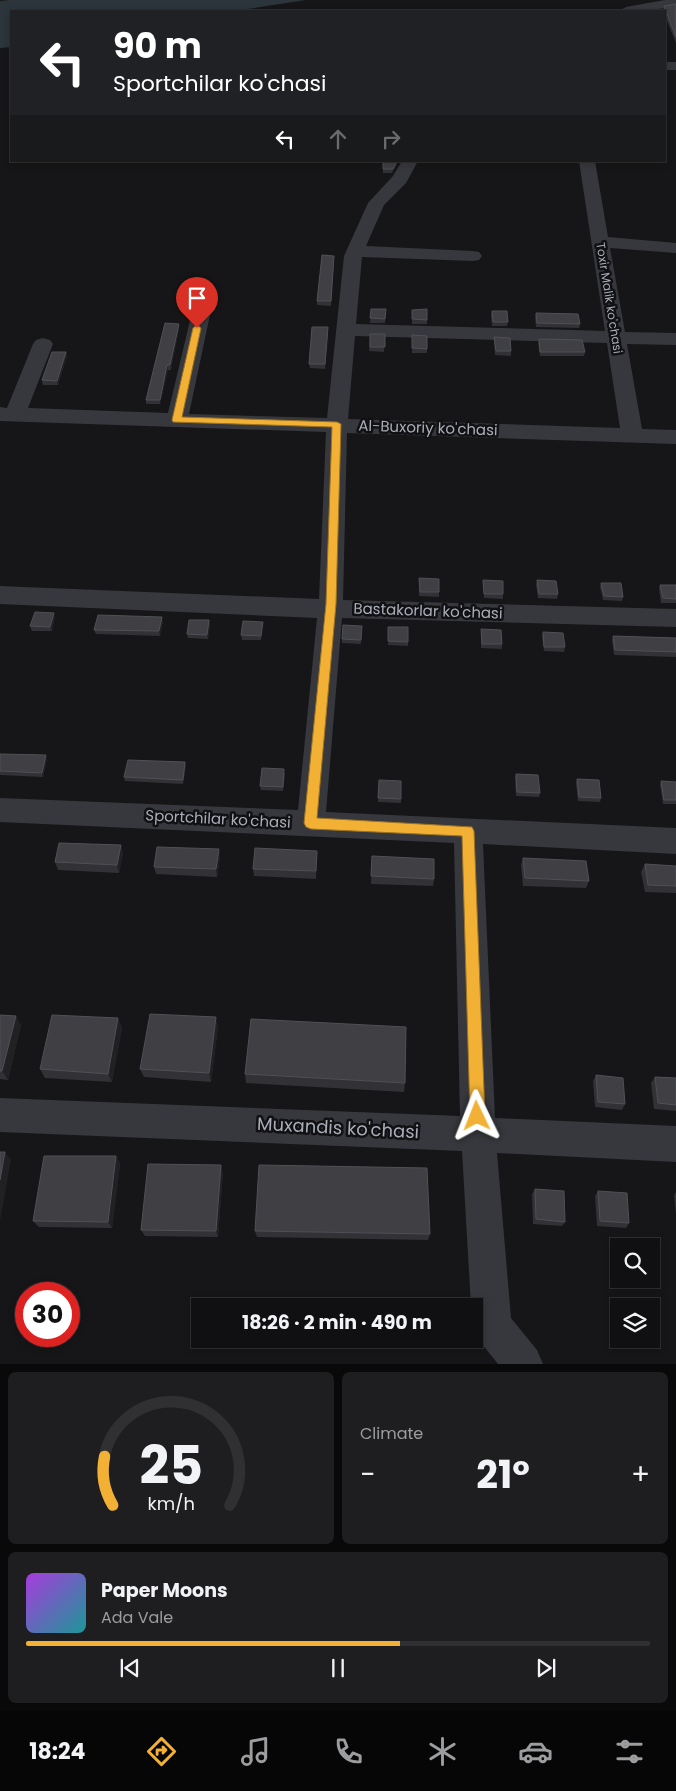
<!DOCTYPE html>
<meta charset="utf-8">
<style>
body{margin:0;font-family:Poppins,sans-serif;background:#1e1e20;color:#f1f3f6;height:100vh;display:flex;flex-direction:column;font-size:19px;white-space:nowrap}
*{box-sizing:border-box;margin:0}
p{font-size:16px;color:#9c9d9f}
.icon{flex:none;width:28px;height:28px;fill:none;stroke:currentColor;stroke-width:2;stroke-linecap:round;stroke-linejoin:round}
.map{position:relative;height:1364px;overflow:hidden}
.drawer{display:flex;flex-direction:column;gap:8px;padding:8px;background:#09090a;flex:1}
.drawer>*{flex:none}
.guide{position:absolute;left:10px;top:10px;width:656px;height:152px;border-radius:0px;box-shadow:0 2px 8px #0003,0 0 0 1px #303032;background:#202124;color:#fff;overflow:hidden}
.tools{position:absolute;left:610px;top:1238px;display:grid;gap:10px}
.tools a{display:grid;place-items:center;width:50px;height:50px;border-radius:0px;background:#101012;box-shadow:0 2px 8px #0003,0 0 0 1px #303032;font-size:25px}
.speed{position:absolute;left:15px;top:1282px;display:flex;gap:10px;font-size:25px;font-weight:700;text-align:center}
.speed>*{display:grid;place-content:center;width:65px;height:65px;border-radius:50%;background:#101012;box-shadow:0 2px 8px #0003,0 0 0 1px #303032;line-height:1}
.speed .limit{border:8px solid #d22;background:#fff;color:#111}
.pin{position:absolute;display:grid;place-items:center;width:42px;height:42px;color:#fff;margin:-51px -21px;border-radius:50% 50% 50% 0;rotate:-45deg;box-shadow:0 0 5px #0007}
.pin .icon{rotate:45deg}
.me{position:absolute;width:55px;margin:-28px;rotate:358deg;stroke-linejoin:round;filter:drop-shadow(0 0 4px #0008)}
.turn{display:flex;align-items:center;gap:18px;height:105px;padding:0 20px;font-size:22px}
.turn .icon{width:65px;height:65px;stroke-width:2.5}
.turn b{display:block;font-size:35px;line-height:42px}
.lanes{display:flex;align-items:center;height:48px;padding:0 20px;background:#0003;justify-content:center;gap:25px;direction:ltr}
.lanes .off{opacity:.35}
.big{font-size:38px;font-weight:700;line-height:1.1}
.drawer .card{flex:1;display:flex;flex-direction:column;justify-content:center;gap:8px;min-width:0;padding:0 18px;border-radius:8px;background:#1e1e20}
.drawer .dial{align-items:center;gap:0}
.dial svg{height:130px;overflow:visible;fill:none;stroke:#303032;stroke-width:7;stroke-linecap:round;text-anchor:middle}
.dial text{fill:#f1f3f6;stroke:none}
.song{display:flex;align-items:center;gap:15px}
.cover{width:60px;height:60px;border-radius:8px;background:linear-gradient(135deg,hsl(280 70% 55%),hsl(180 70% 35%))}
.played{height:5px;border-radius:2px;background:linear-gradient(90deg,#f2b134 60%,#303032 60%)}
.keys{display:flex;justify-content:space-around;direction:ltr}
.heat{display:flex;justify-content:space-between;align-items:center;font-size:28px;direction:ltr}
.drawer .tiles{flex:1;display:grid;gap:8px;grid-template-columns:1fr 1fr}
.card:last-child{grid-column:span 2}
.trip{position:absolute;left:191px;top:1298px;width:292px;height:50px;border-radius:0px;background:#101012;box-shadow:0 2px 8px #0003,0 0 0 1px #303032;font-weight:700;line-height:50px;text-align:center}
.dock{display:flex;height:80px;justify-content:space-around;align-items:center;background:#060607;color:#9c9d9f}
.dock .icon{width:35px;height:35px}
.dock .on{color:#f2b134}
.dock b{font-size:22px;color:#f1f3f6}
.map>svg:first-child{display:block}
</style>
<div class="map">
<svg width="676" height="1364" viewBox="0 0 676 1364">
<rect width="100%" height="100%" fill="#161618"/>
<path fill="#2c353c" d="M9 0H306L234 11H11V47L0 48V1Z"/>
<g fill="none" stroke-linecap="round" stroke-linejoin="round">
<path fill="#37383d" fill-rule="evenodd" d="M665 0H676V6L647 11H619L626 7Z
M665 62H676V70H665Z
M402 161H418L406 183 384 205 366 246 473 251 479 252 482 256 479 260 473 261 362 257 356 324 605 331 579 161H595L608 237 676 243V253L610 248 625 332 676 333V345L627 344 642 429 676 430V444L347 433 343 600 676 609V627L342 618 326 812 676 828V854L483 844 495 1118 676 1126V1162L497 1153 511 1318 537 1350 543 1364H498L478 1339 475 1331V1306H471L462 1151 0 1132V1098L460 1116 454 843 0 822V798L298 810 317 618 0 604V586L319 599 326 432 0 421V407L7 408 33 344 36 340 43 338 50 340 53 344 28 408 168 413 197 291 199 287 206 285 213 287 215 291 189 414 327 418 344 256 368 203 393 176ZM355 336 607 343 620 428 348 419Z"/>
</g>
<path fill="#323236" d="M676 4V43L665 16V11H663V10L664 6Z
M383 161H397V165L392 173H383Z
M334 256 331 306 317 305V301Z
M371 309H386L385 323H370Z
M412 310 427 320V324H412Z
M492 311 508 322 507 326H492L491 315Z
M536 313 580 324 579 328 536 327 535 317Z
M179 328 171 370H168L160 404H146V400Z
M328 331 325 369 310 368 309 364Z
M370 334H385L384 352 369 351Z
M494 337 511 351V356L495 355 494 342Z
M412 339 427 349V353H412Z
M539 339 585 352 584 356H540L538 343Z
M66 352 67 356 58 385H43L42 380Z
M419 578 439 592V597L419 596Z
M483 580 503 594V599L484 598 483 585Z
M537 580 558 594 557 599 538 598 536 585Z
M601 583 623 597 622 601 603 600 600 587Z
M660 585H676V603H661L659 589Z
M55 617 52 631H32L30 626Z
M209 620 210 625 208 639 188 638 187 634Z
M163 621 160 636 96 634 94 630Z
M263 622 261 640H242L241 635Z
M362 626 361 644 342 643V639Z
M388 627H408V646L388 645Z
M481 629 502 644V649L481 648Z
M543 632 565 647 564 652 544 651 542 636Z
M613 636 676 638V657L614 655 612 640Z
M0 754 47 759 43 777 0 775Z
M185 762 186 766 183 784 125 781 124 777Z
M285 773 283 791 261 790 260 786Z
M516 774 540 793 539 797 516 796 515 778Z
M577 779 601 798 600 802 578 801 576 783Z
M379 780 401 799V803L378 802Z
M661 781 676 782V804H663L660 785Z
M317 851 316 879 254 876 253 869Z
M123 853 119 873 58 870 55 862Z
M372 856 434 879 433 886 371 884Z
M220 857 217 877 156 874 154 867Z
M523 858 589 881 586 888 523 886 521 865Z
M645 864 676 866V893L645 892 641 872Z
M0 1015 21 1025 8 1080 0 1079Z
M118 1018 122 1028 112 1082 45 1078 40 1069Z
M218 1027 211 1082 144 1077 140 1069Z
M245 1074 405 1083 404 1092 246 1083Z
M596 1075 625 1104 622 1110 595 1107 593 1081Z
M655 1077 676 1078V1111L654 1109 651 1083Z
M116 1156 120 1164 112 1228 39 1227 33 1221Z
M223 1172 218 1237 145 1236 141 1230Z
M535 1189 565 1222 562 1226 533 1224 532 1194Z
M598 1191 629 1223 626 1228 597 1226 595 1196Z
M676 1192V1215L674 1195Z
M255 1231 430 1234 428 1240 257 1237Z"/>
<path fill="#212124" d="M397 161V165L392 173 393 169Z
M179 324V328L171 370 170 365Z
M66 352 67 356 58 385 57 381Z
M167 365 168 370 160 404V400Z
M54 613 55 617 52 631 50 627Z
M162 617 163 621 160 636 159 631Z
M209 620 210 625 208 639 207 635Z
M46 755 47 759 43 777 42 773Z
M185 762 186 766 183 784V780Z
M121 845 123 853 119 873 117 865Z
M219 849 220 857 217 877 216 869Z
M16 1016 21 1025 8 1080 2 1071Z
M216 1017 218 1027 211 1082 209 1073Z
M118 1018 122 1028 112 1082 108 1074Z
M5 1152 11 1160 0 1221V1180Z
M116 1156 120 1164 112 1228 108 1222Z
M221 1165 223 1172 218 1237 216 1231Z"/>
<path fill="#3f3f44" stroke="#4f5156" d="M676 4V37L664 6Z
M383 161H397L393 169H383Z
M322 255 334 256 331 301H317Z
M371 309H386L385 319 370 318Z
M427 309V320L412 319V310Z
M492 311H507L508 322H493Z
M536 313 578 314 580 324 537 323Z
M165 323 179 324 170 365H167L160 400H146Z
M312 327H328L325 364H309Z
M370 334H385V347H370Z
M412 335 427 336V349L412 348Z
M494 337 510 338 511 351H496Z
M539 339 582 340 585 352H540Z
M52 352H66L57 381 42 380Z
M419 578 439 579V592H420Z
M483 580 503 581V594H484Z
M537 580 556 581 558 594H539Z
M601 583H621L623 597 604 596Z
M660 585H676V599L663 598Z
M35 612 54 613 50 627 30 626Z
M98 615 162 617 159 631 94 630Z
M189 620H209L207 635 187 634Z
M243 621 263 622 261 636 241 635Z
M343 625 362 626 361 640 342 639Z
M388 627H408V642L388 641Z
M481 629 501 630 502 644H482Z
M543 632 563 633 565 647H544Z
M613 636 676 638V652L615 650Z
M0 754 46 755 42 773 0 771Z
M128 760 185 762 183 780 124 777Z
M262 768 284 769 283 787 260 786Z
M516 774 538 775 540 793 517 792Z
M577 779 599 780 601 798 579 797Z
M379 780 401 781V799L378 798Z
M661 781 676 782V800H664Z
M59 843 121 845 117 865 55 862Z
M157 847 219 849 216 869 154 867Z
M255 848 317 851 316 871 253 869Z
M372 856 434 859V879L371 876Z
M523 858 586 861 589 881 525 878Z
M645 864 676 866V886L648 885Z
M150 1014 216 1017 209 1073 140 1069Z
M0 1015 16 1016 2 1071H0Z
M52 1015 118 1018 108 1074 40 1069Z
M251 1019 406 1027 405 1083 245 1074Z
M596 1075 623 1078 625 1104 598 1102Z
M655 1077 676 1078V1105L658 1103Z
M0 1152H5L0 1180Z
M44 1156H116L108 1222 33 1221Z
M148 1164 221 1165 216 1231 141 1230Z
M259 1165 427 1168 430 1234 255 1231Z
M535 1189 564 1191 565 1222 536 1219Z
M598 1191 627 1193 629 1223 600 1221Z"/>
<path fill="#f2b134" stroke="#9d7322" d="M197 325 201 328 182 417 337 422 341 424 336 604 317 818 472 827 474 831 485 1116 482 1121 477 1123 472 1121 470 1116 462 836 311 829 306 827 304 823 326 604 332 427 173 422 172 420 193 328Z"/>
<g text-anchor="middle" stroke-width="5" stroke-linejoin="round" paint-order="stroke">
<g font-size="12" fill="#a8adb8" stroke="#111113">
<text transform="translate(609 298) rotate(81)" y="4">Toxir Malik ko'chasi</text>
</g>
<g font-size="15" fill="#a8adb8" stroke="#111113">
<text transform="translate(428 428) rotate(2)" y="5">Al-Buxoriy ko'chasi</text>
<text transform="translate(428 611) rotate(2)" y="5">Bastakorlar ko'chasi</text>
<text transform="translate(218 819) rotate(3)" y="5">Sportchilar ko'chasi</text>
</g>
<g font-size="18" fill="#a8adb8" stroke="#111113">
<text transform="translate(338 1128) rotate(3)" y="6">Muxandis ko'chasi</text>
</g>
</g>
</svg>
<div class="tools">
<a><svg class="icon" aria-label="search" viewBox="0 0 24 24"><circle cx="10" cy="10" r="6"/><path d="M15 15l6 6"/></svg></a>
<a><svg class="icon" aria-label="layers" viewBox="0 0 24 24"><path d="M12 4l9 5-9 5-9-5zM3 14l9 5 9-5"/></svg></a>
</div>
<div class="speed"><div class="limit">30</div></div>
<div class="pin" style="left:197px;top:328px;background:#d93025"><svg class="icon" aria-label="arrive" viewBox="0 0 24 24"><path d="M6 21V4h12l-3 4 3 4H6"/></svg></div>
<svg class="me" style="left:477px;top:1116px" viewBox="-20 -20 40 40"><path d="M0-17L14 15 0 8-14 15z" fill="#f2b134" stroke="#fff" stroke-width="4"/></svg>
<div class="trip">18:26 · 2 min · 490 m</div>
<div class="guide">
<div class="turn"><svg class="icon" aria-label="left" viewBox="0 0 24 24"><path d="M17 20v-9H6M10 6l-5 5 5 5"/></svg><div><b>90 m</b>Sportchilar ko'chasi</div></div>
<div class="lanes"><svg class="icon" aria-label="left" viewBox="0 0 24 24"><path d="M17 20v-9H6M10 6l-5 5 5 5"/></svg><svg class="icon off" aria-label="ahead" viewBox="0 0 24 24"><path d="M12 20V5M6 11l6-6 6 6"/></svg><svg class="icon off" aria-label="right" viewBox="0 0 24 24"><path d="M7 20v-9h11M14 6l5 5-5 5"/></svg></div>
</div>
</div>
<section class="drawer">
<div class="tiles">
<div class="card dial"><svg viewBox="0 0 100 80">
<path d="M14 69A42 42 0 1 1 86 69"/>
<path d="M14 69A42 42 0 0 1 9 39" stroke="#f2b134"/>
<text x="50" y="56" font-size="32" font-weight="700">25</text>
<text x="50" y="72" font-size="11">km/h</text>
</svg></div>
<div class="card"><p>Climate</p>
<div class="heat"><a>−</a><b class="big">21°</b><a>+</a></div>
</div>
<div class="card">
<div class="song"><i class="cover"></i><div><b>Paper Moons</b><p>Ada Vale</p></div></div>
<div class="played"></div>
<div class="keys"><svg class="icon" aria-label="previous" viewBox="0 0 24 24"><path d="M18 5L8 12l10 7zM5 5v14"/></svg><svg class="icon" aria-label="pause" viewBox="0 0 24 24"><path d="M8 5v14M16 5v14"/></svg><svg class="icon" aria-label="next" viewBox="0 0 24 24"><path d="M6 5l10 7-10 7zM19 5v14"/></svg></div>
</div>
</div>
</section>
<nav class="dock">
<b>18:24</b>
<svg class="icon on" aria-label="directions" viewBox="0 0 24 24"><path d="M12 3l9 9-9 9-9-9zM9 14v-3h6M13 9l2 2-2 2"/></svg>
<svg class="icon" aria-label="music" viewBox="0 0 24 24"><path d="M9 18V5l10-2v13"/><circle cx="6" cy="18" r="3"/><circle cx="16" cy="16" r="3"/></svg>
<svg class="icon" aria-label="phone" viewBox="0 0 24 24"><path d="M5 4h4l2 5-3 2q2 4 5 5l2-3 5 2v4C11 20 4 13 5 4z"/></svg>
<svg class="icon" aria-label="climate" viewBox="0 0 24 24"><path d="M12 3v18M4 7l16 10M4 17L20 7"/></svg>
<svg class="icon" aria-label="car" viewBox="0 0 24 24"><path d="M5 17H2v-5l4-1 3-4h7l3 4 3 1v5h-3M9 17h6M6 11h13"/><circle cx="7" cy="17" r="2"/><circle cx="17" cy="17" r="2"/></svg>
<svg class="icon" aria-label="filters" viewBox="0 0 24 24"><path d="M4 7h16M4 17h16"/><circle cx="9" cy="7" r="2"/><circle cx="15" cy="17" r="2"/></svg>
</nav>
